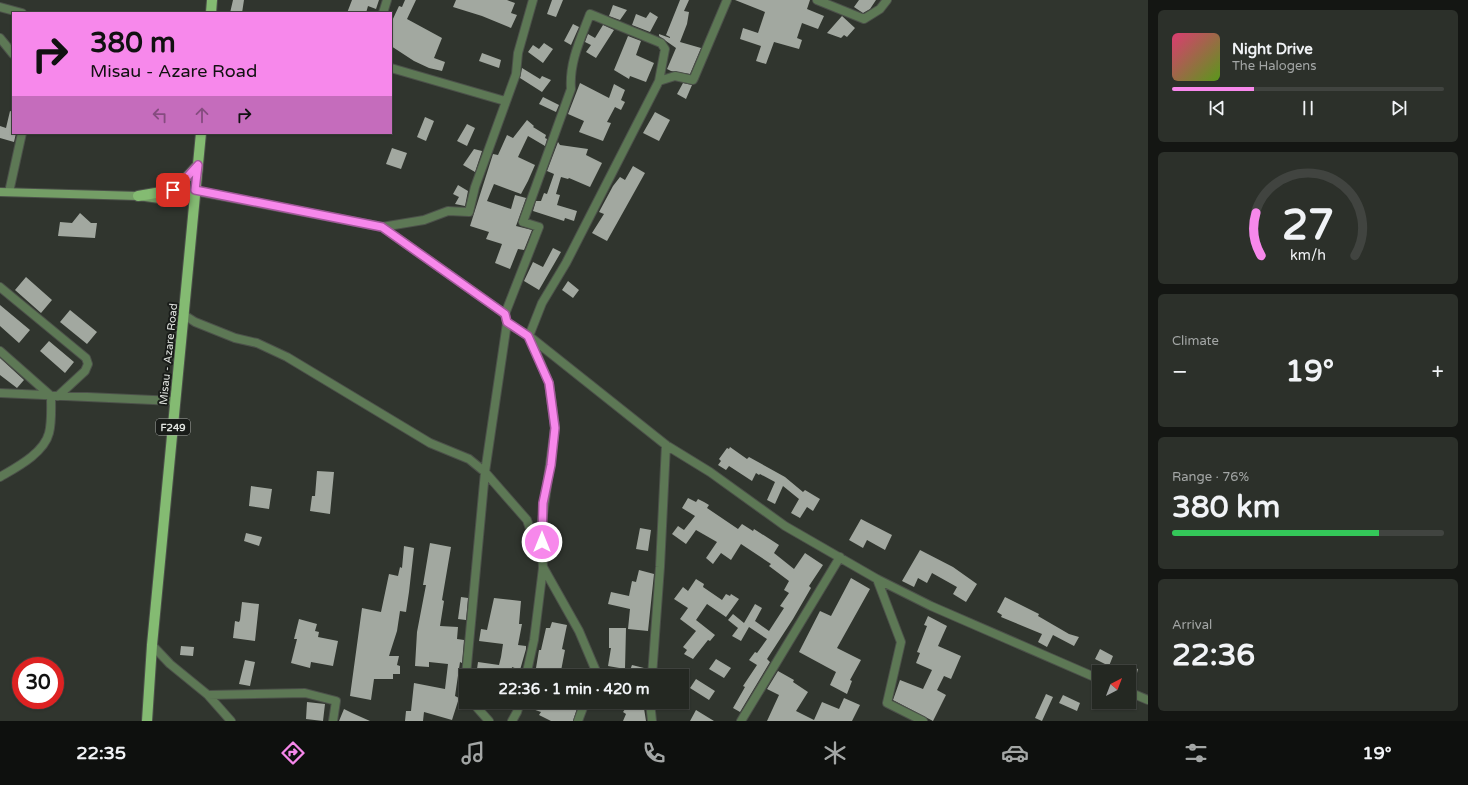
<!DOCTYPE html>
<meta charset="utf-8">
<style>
body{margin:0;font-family:"Varela Round",sans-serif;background:#2c302a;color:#f1f3f6;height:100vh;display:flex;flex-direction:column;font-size:15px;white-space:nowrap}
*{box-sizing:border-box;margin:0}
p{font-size:13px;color:#a3a6a5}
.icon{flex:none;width:22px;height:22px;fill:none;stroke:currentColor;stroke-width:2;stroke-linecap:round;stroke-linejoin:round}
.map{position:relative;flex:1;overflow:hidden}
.panel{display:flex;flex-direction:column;gap:10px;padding:10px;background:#141613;width:320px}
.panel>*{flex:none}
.banner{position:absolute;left:12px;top:12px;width:380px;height:122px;border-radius:0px;box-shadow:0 1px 3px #0004,0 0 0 1px #414440;background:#f788eb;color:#111;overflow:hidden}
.needle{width:26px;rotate:42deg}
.buttons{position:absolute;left:1092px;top:665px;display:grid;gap:8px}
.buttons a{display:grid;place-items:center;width:44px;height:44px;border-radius:0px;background:#242822;box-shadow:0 1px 3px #0004,0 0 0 1px #414440;font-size:20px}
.speed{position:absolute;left:12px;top:657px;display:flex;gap:8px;font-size:20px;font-weight:700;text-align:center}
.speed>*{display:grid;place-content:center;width:52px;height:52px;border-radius:50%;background:#242822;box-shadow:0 1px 3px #0004,0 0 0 1px #414440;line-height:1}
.speed .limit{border:6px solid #d22;background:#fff;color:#111}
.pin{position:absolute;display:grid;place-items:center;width:34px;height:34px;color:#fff;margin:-17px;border-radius:8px;box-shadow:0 2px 6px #0006}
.me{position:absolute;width:44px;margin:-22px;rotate:0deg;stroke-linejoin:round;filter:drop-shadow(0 0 3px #0008)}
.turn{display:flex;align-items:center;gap:14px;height:84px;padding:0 12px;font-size:18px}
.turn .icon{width:52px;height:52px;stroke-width:2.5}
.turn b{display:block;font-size:28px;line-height:34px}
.lanes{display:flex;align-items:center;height:38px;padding:0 12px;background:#0003;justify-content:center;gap:20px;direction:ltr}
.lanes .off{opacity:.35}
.big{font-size:30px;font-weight:800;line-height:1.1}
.panel .widget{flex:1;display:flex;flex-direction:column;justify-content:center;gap:6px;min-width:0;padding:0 14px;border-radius:6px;background:#2c302a}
.panel .dial{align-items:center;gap:0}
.dial svg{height:104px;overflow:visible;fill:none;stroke:#414440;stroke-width:7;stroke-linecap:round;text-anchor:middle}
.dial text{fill:#f1f3f6;stroke:none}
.song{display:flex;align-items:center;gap:12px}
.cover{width:48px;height:48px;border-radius:6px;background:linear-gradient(135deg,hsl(340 70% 55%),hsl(90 70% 35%))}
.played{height:4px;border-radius:2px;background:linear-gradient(90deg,#f788eb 30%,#414440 30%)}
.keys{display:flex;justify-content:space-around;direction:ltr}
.heat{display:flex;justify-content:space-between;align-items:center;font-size:22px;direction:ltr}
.charge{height:6px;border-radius:3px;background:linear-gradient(90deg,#34c759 76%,#414440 0)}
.trip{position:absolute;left:459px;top:669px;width:230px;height:40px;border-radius:0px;background:#242822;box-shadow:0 1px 3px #0004,0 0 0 1px #414440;font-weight:800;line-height:40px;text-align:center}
.tabs{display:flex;height:64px;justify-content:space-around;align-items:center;background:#0e100e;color:#a3a6a5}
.tabs .icon{width:28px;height:28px}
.tabs .selected{color:#f788eb}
.tabs b{font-size:18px;color:#f1f3f6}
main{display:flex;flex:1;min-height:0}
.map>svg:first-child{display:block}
</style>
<main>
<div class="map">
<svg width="1148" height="721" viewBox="0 0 1148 721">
<rect width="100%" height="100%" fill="#30352e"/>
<path fill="#a2a8a0" d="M233 0H244L242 13H230Z
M352 0H379L376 9 368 6 366 13H347Z
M405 0H416L407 19 442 38 434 58 445 62 442 71 429 68 414 61 391 46V23L399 6 402 7Z
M456 0H507L515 3 511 13 517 15 511 28 482 16 453 7Z
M552 0H563L556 17 547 14Z
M680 0H689L684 11 689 12 687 24 680 42 701 48 690 74 671 71 667 69 676 48 659 36V34L670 38V37L666 35Z
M735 0H810L807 9 824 16 818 29 802 23 797 38 802 40 799 49 774 42 766 64 756 61 761 46 740 39 743 28 758 33 765 12Z
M859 0H876L870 9 863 13 854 7Z
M613 5 627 10 620 20 609 16Z
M650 12 658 17 650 32 632 25 636 14 646 18Z
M842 16 855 28 847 37 844 35 841 38 827 33Z
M573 24 579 27 571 45 564 41Z
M603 25 614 30 596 58 586 52 591 45 585 42 588 34 595 38Z
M628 36 641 41 636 55 654 63 646 82 630 76 629 79 614 70Z
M544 43 553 49 543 63 528 52 533 45 539 49Z
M482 53 501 60 499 68 479 61Z
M522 68 540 79 542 76 551 80 542 92 520 78Z
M580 83 609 98 614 84 625 90 621 100 625 102 621 110 615 107 607 122 611 123 603 141 579 132 584 121 568 114Z
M683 83 692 85 686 99 677 94Z
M543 97 559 105 556 112 539 104Z
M10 111 13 112V133H16L14 142 0 138V126L6 128Z
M655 112 670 120 659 141 643 133Z
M425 117 434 121 426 141 417 137Z
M527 120 534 126 533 127 546 135 545 138 547 139 545 146 528 136 518 157 535 165 528 181 521 194 494 184 487 201 511 209 515 195 526 198 516 226 532 230 524 250 518 249 510 269 495 263 502 244 486 239 489 232 470 226 493 154 498 155 507 135 513 138Z
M467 124 475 128 467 146 457 141Z
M558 142 560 145 588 149 586 155 602 163 590 187 569 178 568 179 561 177 556 194 560 195 557 205 577 211 574 221 565 218 564 221 533 211 536 201H541L544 193 547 194 554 174 547 171Z
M392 148 407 153 401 169 386 164Z
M474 149 482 151 475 172 463 165Z
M633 166 645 173 607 241 592 233 604 214 599 212 613 186 620 177 625 180Z
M458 185 468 191 465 206 455 204 459 197 453 194Z
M80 213 91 223H97L95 238 58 236 60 222 72 223Z
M553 248 561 252 539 290 524 281 533 262 543 267Z
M26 277 52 300 41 313 15 290Z
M568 281 579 290 573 298 562 290Z
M0 305 30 330 19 343 0 326Z
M70 310 97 332 87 344 60 322Z
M49 341 74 362 65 373 40 351Z
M0 358 24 380 17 388 0 375Z
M730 447 747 459 749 457 785 477 803 492 805 490 820 499 813 511 807 507 800 518 791 513 799 499 783 486 775 504 767 500 775 482 760 474 759 475 756 473 752 481 729 466 726 470 718 465 721 461 719 459 727 448 729 449Z
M317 471 334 472 330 514 310 511 312 496H315Z
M251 486 272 489 269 509 249 506Z
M688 498 696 502 698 499 704 502 709 505 707 508 738 529 742 524 753 531 754 529 779 545 774 553 794 569 805 553 823 565 809 586 811 588 793 619 767 659 770 662 740 712 733 708 745 687 743 686 757 665 749 660 755 652 757 653 767 639 749 627 741 641 732 636 738 628 728 620 733 614 744 623 755 604 762 608 755 621 769 631 784 608 780 606 789 593 784 590 789 581 769 566 771 564 741 544 731 560 721 553 713 564 706 558 717 542 696 530 686 544 672 534 678 526 684 530 695 516 682 508Z
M861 519 892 535 885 550 867 540 863 548 849 540Z
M640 528 651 530 648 551 636 549Z
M246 533 262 537 259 546 244 541Z
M430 543 451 547 442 600 444 601 440 626 458 627 457 639 464 640 462 663 460 662 455 696 459 698 452 720 424 712 423 721H405L406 711H411L414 683 445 689 448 664 429 662V667L415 666 417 632 426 585H423Z
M404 546 414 548 409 592 406 612 400 611 397 631 389 656H399L397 665 400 666V674H393V679H374L371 700 350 696 362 608 381 612 389 574 398 576 400 567 402 568Z
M920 550 953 567 977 584 966 602 953 594 957 587 932 573 927 583 918 578 914 587 902 581Z
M639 570 654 574 648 631 628 629 630 609 608 604 611 592 629 596 632 581 636 582Z
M851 578 870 589 837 648 861 660 850 680 852 681 847 694 830 685 836 672 799 652 820 611 831 616Z
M696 579 704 584 703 587 722 600 726 594 730 596 731 594 739 599 726 617 707 604 696 620 715 635 710 641 708 640 693 659 684 654 687 650 683 647 696 631 680 619 688 608 674 599 683 587 688 591Z
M461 597 468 598 466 620 458 619Z
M1005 597 1039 614 1038 616 1069 634 1079 637 1074 646 1053 635 1047 647 1038 642 1042 634 1001 617 1002 615 997 612Z
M494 598 521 601 519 624H522L518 645 526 646V649L520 670 512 667 511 675 476 676 478 662 499 665 501 657 503 644 479 641 481 629 487 630Z
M242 602 259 604 255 641 233 638 235 621 239 622 240 620Z
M928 616 947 626 938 646 961 656 951 679 944 676 937 690 946 695 933 721 893 700 900 680 923 689 932 670 916 663 920 653 917 652 927 626 924 625Z
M299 619 317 624 315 631 319 632 318 637 338 641 333 666 311 662 310 668 291 663 297 639H294Z
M552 622 567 625 562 649 565 650 560 676H547V669L536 668 539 650H541L546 628H550Z
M609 628H626L625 669 608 666 611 648H609Z
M181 646 194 647 193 656 180 655Z
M1100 649 1113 656 1109 666 1095 659Z
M716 659 731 668 724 678 709 669Z
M245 660 255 662 250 686 239 684Z
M632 665 644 668 642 676 629 673Z
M1129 666 1138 669 1136 677 1129 675Z
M778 671 794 680 793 682 808 692 796 711 814 720 822 702 839 709 844 698 860 705 852 721H767L779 695 767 689Z
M696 679 715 691 709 700 690 688Z
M1046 694 1053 697 1042 721 1035 718Z
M1063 695 1080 703 1077 711 1059 703Z
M307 702 325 704 323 721 306 719Z
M525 702H579L573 721H551L539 715 541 712 524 706Z
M630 702H643L646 721H623L626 714 623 712Z
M344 709 352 713 370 721H339Z
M696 710 714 721H690Z"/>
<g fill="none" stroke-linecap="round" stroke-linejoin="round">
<g stroke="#4c514a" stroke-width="10">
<path id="street" d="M817 0 864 19 880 9 887 0
M0 7 22 13
M383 13 387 0
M0 38 13 54
M391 68 505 101
M659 81 675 76 693 80 694 78 727 0
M195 191 382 227 505 314 539 227 523 222 571 89C569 62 581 38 590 14L661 43 665 49 659 81 566 263 542 303 529 336 549 383 555 428 541 529 543 568 534 640 526 676
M9 192 22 133
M382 227 424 220 448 211 469 212 475 187 516 74 518 53 533 0
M0 287 86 358 88 364 85 371 58 396
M505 314 507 323 529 336 666 445 710 472 785 526 877 579 931 606 1099 679
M184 315 195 322 235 338 257 343 287 357 430 443 469 459 485 472 527 520 539 556
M0 351 51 396C51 407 52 422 49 433 44 453 17 467 0 477
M0 393 175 401
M543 567 579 631 596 671 595 676
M877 579 901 642 887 703 923 721
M152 645 170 664 208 695 231 721
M466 676 485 472 507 323
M652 676 660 567 666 445
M1129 692 1148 700
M208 695 305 693 336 701 333 721
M472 702 489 721
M650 702 652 721
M512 721 517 712 520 702
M578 721 585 702
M741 721 840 557"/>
</g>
<g stroke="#4c514a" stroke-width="10">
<path id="secondary" d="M0 192 138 196 167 200 181 198 195 191"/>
</g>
<g stroke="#4c514a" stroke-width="12">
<path id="primary" d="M211 13 212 0
M138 196 173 190 179 186 198 165
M147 721 152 645 201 133"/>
</g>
<use href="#street" stroke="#5d7855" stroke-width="8"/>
<use href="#secondary" stroke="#749e66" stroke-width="8"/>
<use href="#primary" stroke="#84bb72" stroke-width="10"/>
</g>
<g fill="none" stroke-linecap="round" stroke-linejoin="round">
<g stroke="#a15899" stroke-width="10">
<path id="route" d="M173 190 179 186 198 165 195 190 382 227 505 314 507 322 528 336 549 383 555 428 551 465 543 503 542 542"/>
</g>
<use href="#route" stroke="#f788eb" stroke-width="7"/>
</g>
<g text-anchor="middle" stroke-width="4" stroke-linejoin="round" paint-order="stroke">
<rect fill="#191c19" stroke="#a5a8a4" stroke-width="1" x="156" y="419" width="34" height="16" rx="3"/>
<g font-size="10" font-weight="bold" fill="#e1e4e0">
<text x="173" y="431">F249</text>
</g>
<g font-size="11" fill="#e1e4e0" stroke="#191c19">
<text transform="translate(168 354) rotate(-84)" y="4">Misau - Azare Road</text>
</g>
</g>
</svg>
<div class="buttons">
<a><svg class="needle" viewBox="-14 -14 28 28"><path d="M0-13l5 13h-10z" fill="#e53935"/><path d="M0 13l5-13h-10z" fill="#a3a6a5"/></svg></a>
</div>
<div class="speed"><div class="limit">30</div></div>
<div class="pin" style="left:173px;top:190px;background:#d93025"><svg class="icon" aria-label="arrive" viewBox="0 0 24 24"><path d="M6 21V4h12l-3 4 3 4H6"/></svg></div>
<svg class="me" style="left:542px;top:542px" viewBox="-20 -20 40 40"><circle r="17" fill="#f788eb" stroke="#fff" stroke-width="3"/><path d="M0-11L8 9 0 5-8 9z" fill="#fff"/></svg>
<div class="trip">22:36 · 1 min · 420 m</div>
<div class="banner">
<div class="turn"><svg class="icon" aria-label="right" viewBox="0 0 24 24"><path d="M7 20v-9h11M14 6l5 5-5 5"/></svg><div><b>380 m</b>Misau - Azare Road</div></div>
<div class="lanes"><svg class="icon off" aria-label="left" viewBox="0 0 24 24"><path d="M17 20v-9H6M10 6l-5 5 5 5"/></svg><svg class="icon off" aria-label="ahead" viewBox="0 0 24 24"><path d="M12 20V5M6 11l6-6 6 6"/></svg><svg class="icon" aria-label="right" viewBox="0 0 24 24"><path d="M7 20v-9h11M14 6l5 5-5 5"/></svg></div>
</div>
</div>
<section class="panel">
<div class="widget">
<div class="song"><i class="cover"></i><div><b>Night Drive</b><p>The Halogens</p></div></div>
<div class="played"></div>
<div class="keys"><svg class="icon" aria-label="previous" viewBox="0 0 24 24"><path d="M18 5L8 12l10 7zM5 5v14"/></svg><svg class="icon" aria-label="pause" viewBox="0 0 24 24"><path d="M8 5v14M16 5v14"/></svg><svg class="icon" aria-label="next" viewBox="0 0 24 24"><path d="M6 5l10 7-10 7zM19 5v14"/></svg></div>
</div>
<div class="widget dial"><svg viewBox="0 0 100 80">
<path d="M14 69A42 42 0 1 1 86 69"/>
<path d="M14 69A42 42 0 0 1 10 36" stroke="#f788eb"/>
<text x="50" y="56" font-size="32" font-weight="700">27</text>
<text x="50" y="72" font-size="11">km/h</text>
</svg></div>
<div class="widget"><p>Climate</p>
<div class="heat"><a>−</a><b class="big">19°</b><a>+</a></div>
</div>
<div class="widget"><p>Range · 76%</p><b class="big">380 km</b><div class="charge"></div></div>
<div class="widget"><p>Arrival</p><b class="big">22:36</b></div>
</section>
</main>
<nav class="tabs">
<b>22:35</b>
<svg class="icon selected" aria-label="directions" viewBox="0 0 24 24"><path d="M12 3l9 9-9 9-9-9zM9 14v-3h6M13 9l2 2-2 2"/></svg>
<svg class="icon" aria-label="music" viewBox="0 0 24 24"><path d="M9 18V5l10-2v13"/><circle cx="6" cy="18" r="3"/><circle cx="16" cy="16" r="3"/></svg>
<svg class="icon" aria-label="phone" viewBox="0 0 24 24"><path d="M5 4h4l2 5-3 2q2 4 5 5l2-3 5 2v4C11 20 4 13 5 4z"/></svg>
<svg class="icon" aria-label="climate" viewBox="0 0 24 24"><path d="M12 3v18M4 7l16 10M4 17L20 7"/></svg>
<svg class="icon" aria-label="car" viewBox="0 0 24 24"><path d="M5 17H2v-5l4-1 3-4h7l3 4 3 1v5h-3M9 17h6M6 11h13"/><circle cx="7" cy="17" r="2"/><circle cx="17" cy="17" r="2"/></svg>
<svg class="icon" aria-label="filters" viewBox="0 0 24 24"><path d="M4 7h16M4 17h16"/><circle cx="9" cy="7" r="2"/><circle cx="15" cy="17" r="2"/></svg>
<b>19°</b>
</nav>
